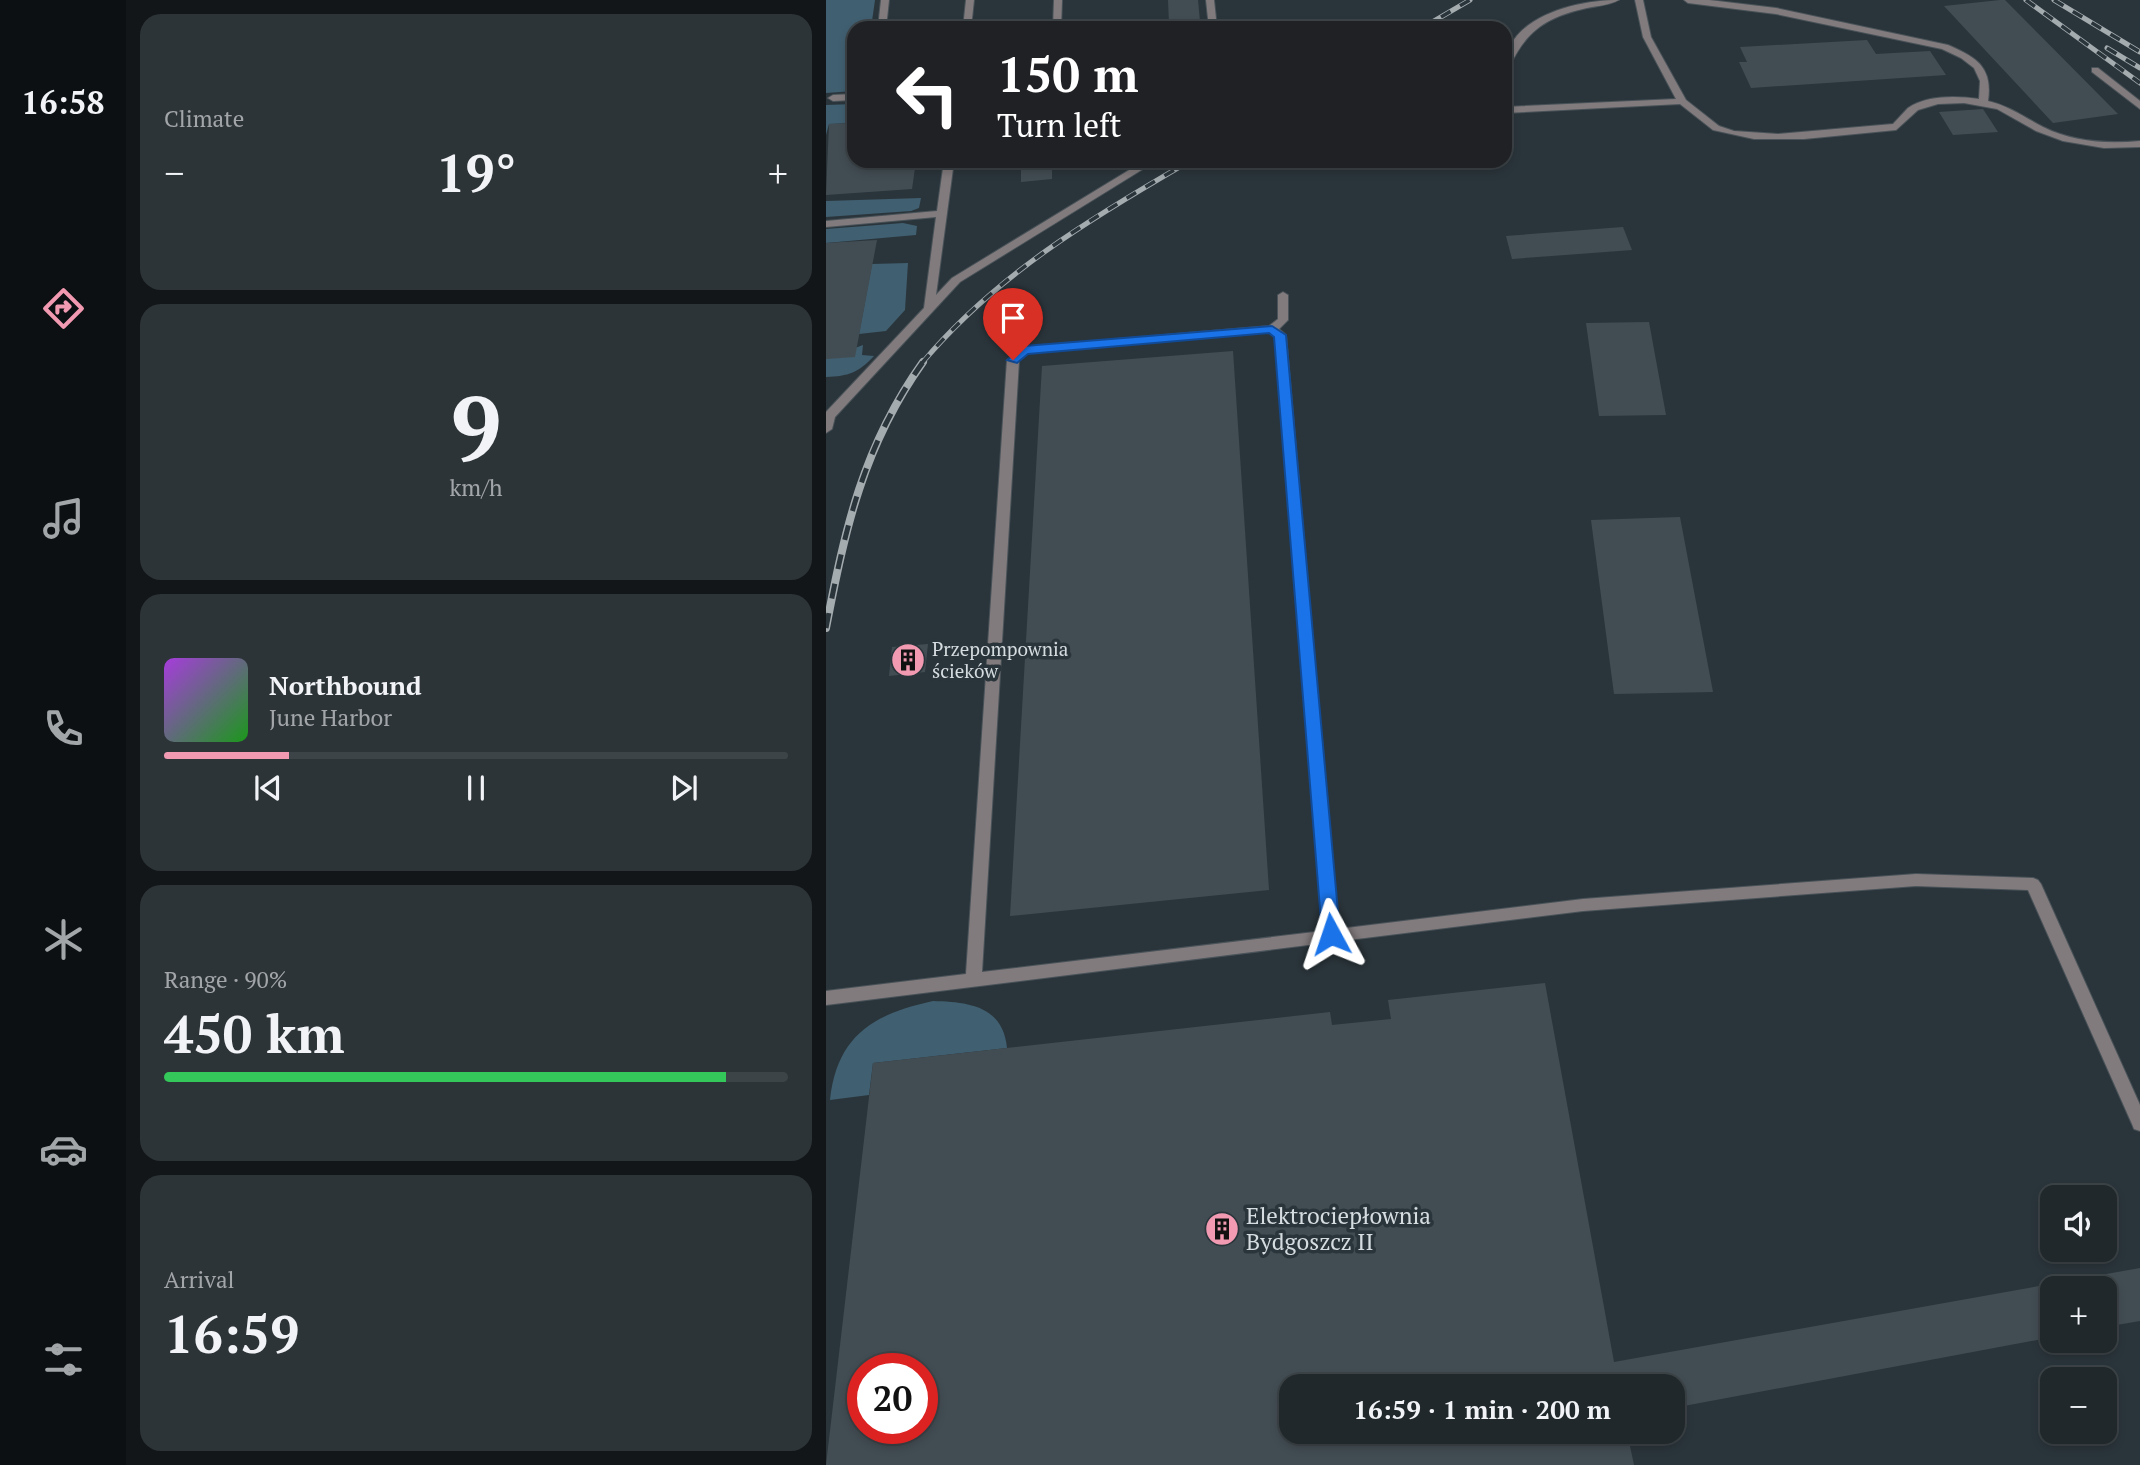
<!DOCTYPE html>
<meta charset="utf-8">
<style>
body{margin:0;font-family:"PT Serif",serif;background:#2d3438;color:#f1f3f6;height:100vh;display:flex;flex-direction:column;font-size:26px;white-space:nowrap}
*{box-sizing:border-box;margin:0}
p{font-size:23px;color:#a2a6a9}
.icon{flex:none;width:38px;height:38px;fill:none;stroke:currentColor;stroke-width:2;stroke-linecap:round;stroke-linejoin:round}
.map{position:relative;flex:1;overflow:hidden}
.details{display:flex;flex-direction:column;gap:14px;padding:14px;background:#121618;width:700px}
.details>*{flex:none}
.hud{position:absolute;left:21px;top:21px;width:665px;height:147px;border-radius:21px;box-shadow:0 4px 10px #0003,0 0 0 2px #3d4448;background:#202124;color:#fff;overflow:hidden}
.buttons{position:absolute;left:1214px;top:1185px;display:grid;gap:14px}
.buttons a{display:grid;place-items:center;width:77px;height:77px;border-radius:14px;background:#20282c;box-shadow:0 4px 10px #0003,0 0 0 2px #3d4448;font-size:35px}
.speed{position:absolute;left:21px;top:1353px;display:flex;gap:14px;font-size:35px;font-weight:700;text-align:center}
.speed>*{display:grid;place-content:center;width:91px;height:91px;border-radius:50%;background:#20282c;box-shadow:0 4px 10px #0003,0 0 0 2px #3d4448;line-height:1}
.speed .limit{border:10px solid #d22;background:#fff;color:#111}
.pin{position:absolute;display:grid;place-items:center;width:60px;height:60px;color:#fff;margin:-72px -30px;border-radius:50% 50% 50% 0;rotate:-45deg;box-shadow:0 0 7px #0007}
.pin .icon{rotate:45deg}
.me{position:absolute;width:77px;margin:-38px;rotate:355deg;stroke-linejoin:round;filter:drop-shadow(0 0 5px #0008)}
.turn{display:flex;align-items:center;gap:24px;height:147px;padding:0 35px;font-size:32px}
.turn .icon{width:91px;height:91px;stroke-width:2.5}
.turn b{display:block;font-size:49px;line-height:60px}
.big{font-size:52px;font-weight:600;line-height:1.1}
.details .tile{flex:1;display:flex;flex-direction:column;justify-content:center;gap:10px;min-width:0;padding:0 24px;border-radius:21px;background:#2d3438}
.details .dial{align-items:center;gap:0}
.dial b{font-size:91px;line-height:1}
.song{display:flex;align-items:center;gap:21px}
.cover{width:84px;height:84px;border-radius:10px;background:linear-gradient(135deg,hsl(280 70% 55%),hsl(120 70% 35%))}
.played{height:7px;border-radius:4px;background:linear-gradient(90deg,#f19ab1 20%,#3d4448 20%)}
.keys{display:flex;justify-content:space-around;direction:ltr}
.heat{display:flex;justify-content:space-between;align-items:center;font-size:38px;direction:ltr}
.charge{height:10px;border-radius:5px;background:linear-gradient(90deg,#34c759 90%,#3d4448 0)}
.trip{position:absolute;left:453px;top:1374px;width:406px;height:70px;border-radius:21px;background:#20282c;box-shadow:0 4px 10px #0003,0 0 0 2px #3d4448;font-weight:600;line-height:70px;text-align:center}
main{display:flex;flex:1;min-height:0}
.tabs{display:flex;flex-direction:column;width:126px;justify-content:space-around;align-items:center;background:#0d1012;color:#a2a6a9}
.tabs .icon{width:49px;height:49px}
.tabs .selected{color:#f19ab1}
.tabs b{font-size:32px;color:#f1f3f6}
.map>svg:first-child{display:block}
</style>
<main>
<nav class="tabs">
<b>16:58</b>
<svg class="icon selected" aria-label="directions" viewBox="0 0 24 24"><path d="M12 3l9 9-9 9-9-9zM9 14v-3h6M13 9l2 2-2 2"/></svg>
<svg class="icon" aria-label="music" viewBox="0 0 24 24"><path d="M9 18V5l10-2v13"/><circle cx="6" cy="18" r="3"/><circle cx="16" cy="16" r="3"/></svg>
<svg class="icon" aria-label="phone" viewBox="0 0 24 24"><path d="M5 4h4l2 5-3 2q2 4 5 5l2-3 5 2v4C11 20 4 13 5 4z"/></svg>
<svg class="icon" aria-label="climate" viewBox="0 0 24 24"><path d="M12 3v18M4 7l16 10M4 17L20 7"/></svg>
<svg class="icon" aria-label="car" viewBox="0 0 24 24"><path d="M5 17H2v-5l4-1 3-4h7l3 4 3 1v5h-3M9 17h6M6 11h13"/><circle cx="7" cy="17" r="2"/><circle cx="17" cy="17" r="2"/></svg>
<svg class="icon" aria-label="filters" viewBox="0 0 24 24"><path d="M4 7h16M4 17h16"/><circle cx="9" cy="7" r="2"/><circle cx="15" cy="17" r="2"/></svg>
</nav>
<section class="details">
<div class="tile"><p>Climate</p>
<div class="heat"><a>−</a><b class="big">19°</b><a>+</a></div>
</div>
<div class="tile dial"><b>9</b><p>km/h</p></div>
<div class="tile">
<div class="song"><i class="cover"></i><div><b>Northbound</b><p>June Harbor</p></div></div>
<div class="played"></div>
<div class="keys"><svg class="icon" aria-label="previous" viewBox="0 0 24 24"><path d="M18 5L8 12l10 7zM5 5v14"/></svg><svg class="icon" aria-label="pause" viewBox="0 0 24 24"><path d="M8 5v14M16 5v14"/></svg><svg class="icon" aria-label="next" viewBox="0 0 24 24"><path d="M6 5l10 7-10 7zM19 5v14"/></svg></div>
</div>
<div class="tile"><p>Range · 90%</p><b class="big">450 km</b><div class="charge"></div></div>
<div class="tile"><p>Arrival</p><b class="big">16:59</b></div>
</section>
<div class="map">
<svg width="1314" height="1465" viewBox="0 0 1314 1465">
<rect width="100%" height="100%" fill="#2a353b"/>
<path fill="#405f70" d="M0 0H49L45 28H28V91L0 93Z
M28 104V123L3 124 0 135V105Z
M95 198 93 208 85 211 0 217V201Z
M77 223 91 226 90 235 0 243V229Z
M82 263 79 310 60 331 33 334 46 264Z
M37 345 36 355 48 356C32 373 23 376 0 377V359Z
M107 1001C143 1002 177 1006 181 1048L47 1063 43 1095 4 1100C11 1035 48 1014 107 1001Z"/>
<path fill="#424d53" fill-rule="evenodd" d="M342 0H372L374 22 343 24Z
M1174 0H1179L1292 114 1227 123 1118 6Z
M1041 40 1050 54 1104 51 1120 75 925 88 913 62H921L914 47Z
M1157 109 1172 132 1127 135 1113 112Z
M28 123V161H90L86 189 0 195 3 124Z
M226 164V179L195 182V167Z
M797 227 806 250 686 259 680 236Z
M51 240 29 357 0 359V243Z
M823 322 840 415 773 416 760 323Z
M407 351 443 890 184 916 216 366Z
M854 517 887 692 788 694 765 520Z
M102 644 99 672 63 676 66 647Z
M719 983 788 1362 1314 1268V1321L1279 1327V1288H1227V1337L847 1408V1386H466V1432H801L808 1465H0L47 1063 504 1012 506 1025 565 1019 562 1000ZM37 1368H96V1428H37Z"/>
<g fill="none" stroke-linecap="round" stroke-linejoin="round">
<g stroke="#495359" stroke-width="2">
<path id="service" d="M55 0H63L60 28H52Z
M140 0H148L145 28H137Z
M228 0H236L235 28H227Z
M380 0H388L391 28H383Z
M793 0C784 5 771 6 761 8 723 16 700 30 684 66L679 69C679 16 752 0 793 0Z
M809 0H817L825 37 860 100 893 126 908 131 952 134 1067 124C1072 119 1077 113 1082 108 1101 95 1132 96 1153 99L1154 81 1148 68 1135 58 1116 49 950 14 862 3 858 0H883L950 8 1122 45C1150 57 1167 67 1162 101 1183 106 1198 117 1217 127 1247 142 1280 144 1314 141V147L1278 148 1237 141 1210 131 1171 109 1138 103 1112 104 1092 110 1070 130 978 139H928L887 130 854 104 679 113V107L850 99 817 37Z
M1266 68H1272L1314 101V109L1266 72Z
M28 94V100L7 101 2 98 7 95Z
M118 161H128L110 295 126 278 318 161H330L134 282 9 417 6 429 0 433V412L98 308 110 217 0 227V221L111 211Z
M457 292 462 295V320L453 329 460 335 512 929 757 899 1090 874 1207 878 1212 880 1215 884 1314 1105V1131L1308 1129 1306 1124 1202 890 1090 886 757 911 0 1005V991L140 974 181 360 198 347 443 326 452 319V295ZM444 332 449 336 497 931 156 972 193 361 201 353Z"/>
</g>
<use href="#service" fill="#827b7d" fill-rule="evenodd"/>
<g stroke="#a4acb0" stroke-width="5">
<path id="rail-far1" d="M1200 0 1314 83
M1228 0 1314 52
M596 28 644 0
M1281 48 1314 68
M96 363C170 275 265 218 364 161"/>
</g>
<g stroke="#a4acb0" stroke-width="8">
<path id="rail" d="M0 628C19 529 37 446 97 362"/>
</g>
<use href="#rail-far1" stroke="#2a353b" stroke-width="3.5" stroke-dasharray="11" stroke-linecap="butt"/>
<use href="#rail" stroke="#2a353b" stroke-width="5" stroke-dasharray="15" stroke-linecap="butt"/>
</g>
<path fill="#1a73e8" stroke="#114b97" stroke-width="2" d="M446 326 460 335 514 934 505 941 496 934 448 337 443 333 202 354 191 363 181 360 198 346Z"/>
<defs>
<g id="building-disc" transform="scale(1.75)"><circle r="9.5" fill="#f19ab1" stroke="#2a353b"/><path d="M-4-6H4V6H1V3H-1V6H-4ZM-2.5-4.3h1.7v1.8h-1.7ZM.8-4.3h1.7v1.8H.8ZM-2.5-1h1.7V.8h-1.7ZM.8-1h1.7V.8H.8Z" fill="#111"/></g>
</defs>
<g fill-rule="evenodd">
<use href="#building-disc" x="82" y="660"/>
<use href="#building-disc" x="396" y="1229"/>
</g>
<g text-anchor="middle" stroke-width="7" stroke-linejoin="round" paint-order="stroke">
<g font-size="19" fill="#d6dde1" stroke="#2a353b" text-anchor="start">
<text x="106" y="656">Przepompownia<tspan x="106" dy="22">ścieków</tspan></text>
</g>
<g font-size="23" fill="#d6dde1" stroke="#2a353b" text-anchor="start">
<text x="420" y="1224">Elektrociepłownia<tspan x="420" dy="26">Bydgoszcz II</tspan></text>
</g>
</g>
</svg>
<div class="buttons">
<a><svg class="icon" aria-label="sound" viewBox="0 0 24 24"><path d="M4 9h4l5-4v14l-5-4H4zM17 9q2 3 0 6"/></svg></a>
<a>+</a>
<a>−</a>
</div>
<div class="speed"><div class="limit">20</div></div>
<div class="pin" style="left:187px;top:360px;background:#d93025"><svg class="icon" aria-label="arrive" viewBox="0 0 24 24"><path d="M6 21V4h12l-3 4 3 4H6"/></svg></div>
<svg class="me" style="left:505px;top:934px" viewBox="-20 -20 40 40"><path d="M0-17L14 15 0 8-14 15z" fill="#1a73e8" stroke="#fff" stroke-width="4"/></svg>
<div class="trip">16:59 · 1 min · 200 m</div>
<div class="hud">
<div class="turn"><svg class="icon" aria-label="left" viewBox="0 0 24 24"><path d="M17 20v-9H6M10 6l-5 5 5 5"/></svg><div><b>150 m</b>Turn left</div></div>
</div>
</div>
</main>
